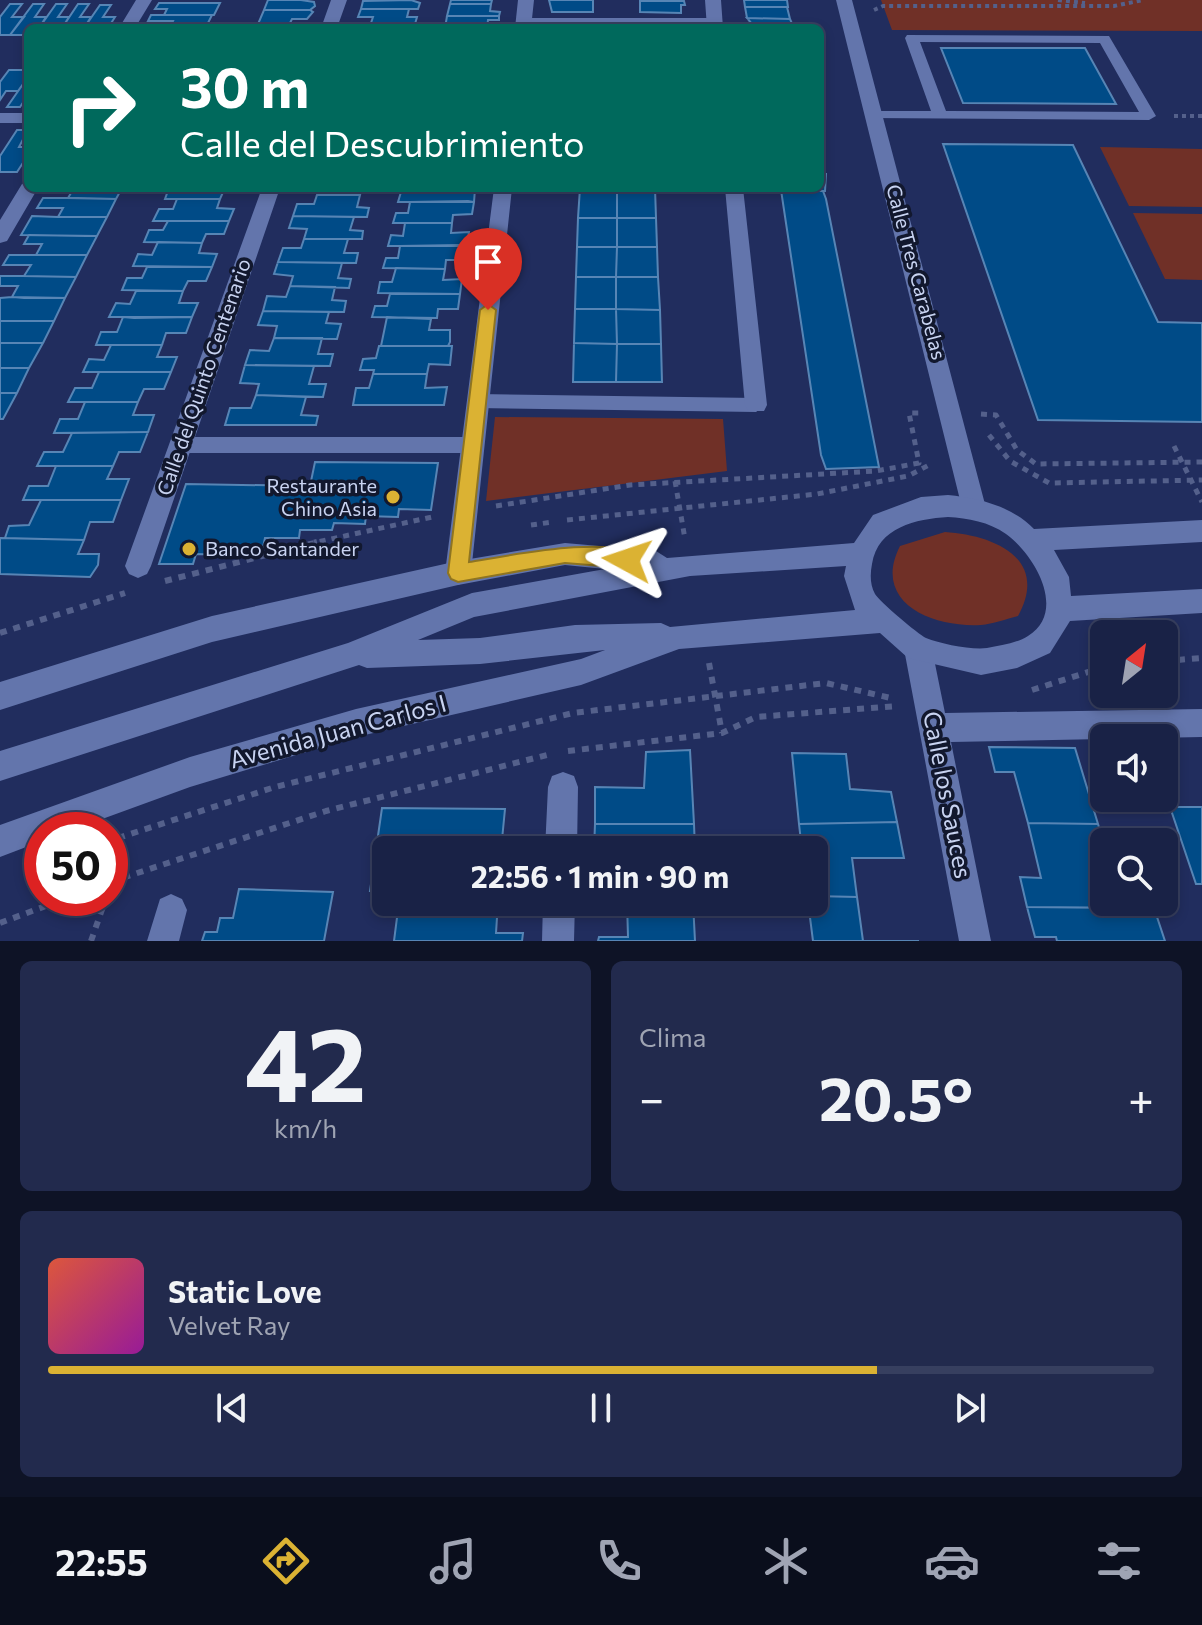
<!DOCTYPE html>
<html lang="es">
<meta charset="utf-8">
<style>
body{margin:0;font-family:Commissioner,sans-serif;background:#222a4d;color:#f1f3f6;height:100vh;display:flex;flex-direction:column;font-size:30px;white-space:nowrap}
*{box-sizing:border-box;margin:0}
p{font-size:26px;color:#9fa4b3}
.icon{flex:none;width:44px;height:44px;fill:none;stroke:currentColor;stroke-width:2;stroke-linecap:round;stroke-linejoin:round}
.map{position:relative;height:941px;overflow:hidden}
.side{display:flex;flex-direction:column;gap:20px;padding:20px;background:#0e1326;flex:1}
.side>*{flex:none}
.hud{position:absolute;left:24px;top:24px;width:800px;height:168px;border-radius:12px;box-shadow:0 4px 12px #0003,0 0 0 2px #373f5f;background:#00695c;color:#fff;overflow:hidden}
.needle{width:52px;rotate:30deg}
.buttons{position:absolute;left:1090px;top:620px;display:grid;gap:16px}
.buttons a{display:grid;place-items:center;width:88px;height:88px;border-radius:12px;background:#192246;box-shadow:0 4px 12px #0003,0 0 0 2px #373f5f;font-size:40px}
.speed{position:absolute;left:24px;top:812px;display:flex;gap:16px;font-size:40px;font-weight:700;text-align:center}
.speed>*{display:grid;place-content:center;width:104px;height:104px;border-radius:50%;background:#192246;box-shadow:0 4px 12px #0003,0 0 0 2px #373f5f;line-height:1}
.speed .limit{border:12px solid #d22;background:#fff;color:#111}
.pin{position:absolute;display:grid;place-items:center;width:68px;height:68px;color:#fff;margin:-82px -34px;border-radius:50% 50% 50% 0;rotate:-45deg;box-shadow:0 0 8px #0007}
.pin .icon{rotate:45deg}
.me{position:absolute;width:88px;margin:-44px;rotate:275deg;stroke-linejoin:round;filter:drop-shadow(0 0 6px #0008)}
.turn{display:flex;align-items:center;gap:28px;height:168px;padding:0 24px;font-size:36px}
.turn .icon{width:104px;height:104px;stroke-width:2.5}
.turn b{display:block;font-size:56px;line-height:68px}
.big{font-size:60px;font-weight:700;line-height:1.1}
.side .card{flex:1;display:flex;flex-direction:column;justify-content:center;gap:12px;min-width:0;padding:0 28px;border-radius:12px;background:#222a4d}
.side .dial{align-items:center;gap:0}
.dial b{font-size:104px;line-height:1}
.song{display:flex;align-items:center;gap:24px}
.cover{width:96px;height:96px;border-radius:12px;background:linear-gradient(135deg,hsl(10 70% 55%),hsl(300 70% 35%))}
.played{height:8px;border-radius:4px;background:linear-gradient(90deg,#dbb233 75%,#373f5f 75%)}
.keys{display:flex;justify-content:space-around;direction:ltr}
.heat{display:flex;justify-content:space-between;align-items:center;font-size:44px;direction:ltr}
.side .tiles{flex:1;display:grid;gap:20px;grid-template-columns:1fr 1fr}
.card:last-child{grid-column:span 2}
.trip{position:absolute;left:372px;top:836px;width:456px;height:80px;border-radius:12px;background:#192246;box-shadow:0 4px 12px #0003,0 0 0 2px #373f5f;font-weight:700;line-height:80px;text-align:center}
.tabs{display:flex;height:128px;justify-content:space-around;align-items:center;background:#0a0e1c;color:#9fa4b3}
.tabs .icon{width:56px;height:56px}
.tabs .current{color:#dbb233}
.tabs b{font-size:36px;color:#f1f3f6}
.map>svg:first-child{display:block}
</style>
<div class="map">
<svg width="1202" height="941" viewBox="0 0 1202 941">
<rect width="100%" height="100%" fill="#212d5e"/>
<path fill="#703027" d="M881 0H1202V31L892 30Z
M1100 147 1202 149V207L1129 206Z
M1133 213 1202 214V280L1165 279Z
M495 417 723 419 727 471 486 501Z
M945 532C993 535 1050 558 1018 616 1006 619 993 624 981 625 933 628 871 603 900 546Z"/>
<path fill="#004b87" stroke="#5785b5" stroke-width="2" d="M268 0H301L314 2 315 6 310 10H264Z
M411 0 420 3 418 9H361L363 1Z
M451 0H492L491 4H450Z
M549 0H593V12H552Z
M744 0H787L788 7H745Z
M640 1H684L685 5H681V13L640 12Z
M159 3H220L214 15H164L167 9H155Z
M10 4H22L12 17H24L10 35H0V17Z
M33 4H44L35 17H46L39 28H28V35H10Z
M56 4H67L58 17H69L62 28H39Z
M78 4H89L80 17H91L84 28H62Z
M450 4H491L490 11 500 12 499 16H447Z
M100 5H111L103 17H115L108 28H84Z
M745 7H787L790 19 747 18Z
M361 9H409L407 17H417L415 24 371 23 373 17H358Z
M264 10H310L313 12 307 19H292L289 25 258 24Z
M151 15H212L206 27H170L173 21H148Z
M447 16H499V20H488L487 28H445Z
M747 18 790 19 794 28H749L752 24Z
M371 23H376L405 24 404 28H369Z
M941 48H1085L1116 104 963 103Z
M9 70H28V77L18 91H6L0 100V82Z
M28 77V95L20 107H7Z
M17 130H28L19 147H28V155L17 172H0V156Z
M943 144 1073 145 1158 322 1202 323V422L1038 420Z
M820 174H826L825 191H775L820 188Z
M74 188H122L116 199 68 198Z
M169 188H242L224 190 220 199H165Z
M320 188H361L360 195H317Z
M413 188H458L475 189 474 202H398L401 192H413Z
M580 188H617V218H578Z
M617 188H655L656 218H617Z
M781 190 823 191 826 199 879 467 826 469 821 455Z
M317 195H360L357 207 369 208 367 217 293 216 297 204H314Z
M43 198H78L116 199 107 217H58L63 208H37Z
M177 199H220L217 208 234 209 229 221H153L159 209H173Z
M468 201 474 202 472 214 453 215 452 223H393L396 213H408L410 202Z
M32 216 58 217H107L97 236 21 235Z
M293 216 354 217 350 230 363 231 362 239H304L307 229 289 228Z
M578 218H617V247H577Z
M617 218H656L657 247H617Z
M168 221H229L224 234H206L202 243 144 242 149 230H163Z
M405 223H452L451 233 469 232 467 246H388L391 235 403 236Z
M29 235 86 236H97L87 255H36L42 244H24Z
M304 239H348L344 253H358L356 263 278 262 283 248H301Z
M158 242 202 243 199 253 217 254 212 267 133 266 138 254 152 255Z
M461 245 467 246 465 260H446L445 269 383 268 386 258H398L400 246Z
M577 247H617L616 277H576Z
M617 247H657L658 277H616Z
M9 255H87L76 277 24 276 31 265H3Z
M278 262 342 263 338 278 351 279 349 288 290 286 293 276 274 274Z
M147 267H212L206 281H188L183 291 122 290 127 278H142Z
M396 268 445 269 443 280 462 279 460 294 378 293 380 282H392Z
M0 276H24L76 277 65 298H24L12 297 18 286H0Z
M576 277H616V309H575Z
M616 277H658L660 310 616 309Z
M290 286 335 287 332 300 346 301 344 312 263 311 267 296 286 297Z
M136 291H183L179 303H198L192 317H109L116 303 130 304Z
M390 294H460L458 309H438L437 318 372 317 375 306H387Z
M0 298 12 297 65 298 54 321H0Z
M575 309H616L617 344 574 343Z
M616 309 660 310 661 344H617Z
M263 311 329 312 326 323 341 324 337 339 274 338 277 326 258 325Z
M123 317 134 318 192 317 186 333H166L162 345H96L101 332H117Z
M387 317 431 319 429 330H450V342L448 346H381Z
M0 321H54L43 343H0Z
M274 338H322L318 354H333L330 366 245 365 250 350 269 351Z
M0 343H43L29 368H0Z
M574 343 617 344 616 382H573Z
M617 344H661L662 382H616Z
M111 345H162L157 357H177L171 372H83L89 359 104 360Z
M379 346H452L450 365 429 364 427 374H373L374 370H360L363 359 376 358Z
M245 365 314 366 309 384H326L323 397 256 395 259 384 240 383Z
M0 368H29L17 393H0Z
M99 372H171L164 389H144L138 402H68L75 388H92Z
M373 374H427L425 388 447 387 444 405H353L356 388H369Z
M0 393H17L3 419H0Z
M256 395 306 397 301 415 318 416 316 425H225L230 408H251Z
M85 402H138L133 415H154L148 432 54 433 60 419H78Z
M148 432 140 452H119L113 466H37L44 452H63L72 433Z
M315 462 438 463 431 510 399 509 398 517 366 516 365 524 334 523 332 530H300L299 538H265L263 547H229L227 555 196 554 193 564H159L186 484 310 486Z
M56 466H113L107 479H129L121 500H23L29 486H48Z
M41 500H121L113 522H90L84 540 5 538 9 526 29 525Z
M0 538 84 540 78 554H99L98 565 90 577 0 574Z
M989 747 1075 748 1098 824 1028 823 1014 772H995Z
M690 750 694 824H595V787L644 788 646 752Z
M792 753 846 754 850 789 891 792 897 822 799 824Z
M1170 807H1202V884H1196Z
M382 808 505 809 501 850H386V891H370Z
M897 822 904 858H852L857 897 814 896V850H802L799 824Z
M1028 823 1098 824 1104 844V902H1122L1123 908 1027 907 1020 877 1041 878Z
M595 824H694L695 850H594Z
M239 889 333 892 324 941H202L205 932H217L220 918H233Z
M814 896 857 897 863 941H919H813L808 902H814Z
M399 902H498L496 933H523L522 941H394Z
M627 902H693L695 941H598L599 937H628Z
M1027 907 1154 908 1165 941H1057L1056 937H1035Z"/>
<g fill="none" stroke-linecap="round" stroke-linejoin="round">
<path stroke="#54608b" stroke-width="4" stroke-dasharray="4 4" stroke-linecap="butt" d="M1058 0 1085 3
M874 10 883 6H1114L1143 0
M1174 116H1202"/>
<path stroke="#54608b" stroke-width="5" stroke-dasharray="6 6" stroke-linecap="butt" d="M981 414 996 415 1017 450 1036 464 1202 462
M989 435 1010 461 1049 483 1202 480
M1174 446 1202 502
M675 481 685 539
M496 506 630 485 876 471 919 463 909 413H919
M567 520 817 494 908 476 929 465
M531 525 553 522
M308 544 432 517"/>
<path stroke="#54608b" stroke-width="6" stroke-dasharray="7 7" stroke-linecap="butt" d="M165 581 317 542
M0 633 125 593
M1164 661 1202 658
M709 663 722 733
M1032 690 1104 667
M568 751 722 733 756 717 897 706
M118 838 275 787 573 713 826 683 895 699
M110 882 326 811 547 755
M0 923 67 898
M91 941 106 898"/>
<path fill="#6375ac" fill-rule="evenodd" d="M524 18H715L721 22 715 26 519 25 518 22Z
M907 35 1109 36 1156 116 1149 120 870 118V112L875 111H931L905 38ZM920 42 1100 43 1139 112 946 111Z
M477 394 756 398 765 405 756 412 477 408 468 401Z
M181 437H472L479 439 482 445 479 451 472 453H181L174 451 171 445 174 439Z"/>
<path fill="#6375ac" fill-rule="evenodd" d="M136 0H152L135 28H119Z
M331 0H347L337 28H321Z
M518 0H534L531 28H515Z
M705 0H721L723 28H707Z
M836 0H852L986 508 983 515 974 519 965 515 962 508Z
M0 113H28V123H0Z
M28 182V188H38L7 241 0 243V220L22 184Z
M262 188H280L151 566 147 574 138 578 129 574 125 566Z
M494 188H512L471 573 467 581 458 585 449 581 445 573Z
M725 188H743L767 405 764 411H748L745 405Z
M918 636 928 640 932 649 945 713 1202 709V737L951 742 991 941H959L904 649 908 640Z
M563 772 574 776 578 787 577 850H545L548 787 552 776Z
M171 894 182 899 187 910 179 941H147L160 899Z
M543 902H575L574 941H542Z"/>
<path fill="#6375ac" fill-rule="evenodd" d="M948 495C978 498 1012 506 1034 529L1202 520V542L1054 550 1069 577 1071 596 1202 589V613L1070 621 1050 653 1017 668 981 675 908 658 880 633 679 649 581 685 356 737 190 787 72 830H42V841L0 857V825L190 757 356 709 581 659 605 650 480 664 367 668 359 665 0 781V751L348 643 472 593 605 569 565 565 458 585 212 642 0 710V682L212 616 458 561 565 543 656 551 667 558 854 543 873 515 921 497ZM948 517C968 518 989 522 1006 534 1034 554 1068 611 1028 636 1015 644 1000 645 987 648 971 650 941 644 926 638 918 634 880 602 875 594 870 585 870 574 872 564 878 527 916 519 948 517ZM846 566 844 576 855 610 670 627 661 623 575 625 480 638 418 640 474 617 690 576Z"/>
</g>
<path fill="#dbb233" stroke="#8e7421" stroke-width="2" d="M488 304 496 310 469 562C497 558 624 531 637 560L634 566 627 568 565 563 458 582 451 579 448 573 480 310Z"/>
<g fill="#dbb233" stroke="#12182e" stroke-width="3">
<circle cx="393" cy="497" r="8"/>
<circle cx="189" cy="549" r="8"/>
</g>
<g text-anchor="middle" stroke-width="7" stroke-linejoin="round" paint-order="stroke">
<g font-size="20" fill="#c8d3f1" stroke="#12182e">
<text transform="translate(916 272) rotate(75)" y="7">Calle Tres Carabelas</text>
<text transform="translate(204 377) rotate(-71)" y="7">Calle del Quinto Centenario</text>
</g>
<g font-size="20" fill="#c8d3f1" stroke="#12182e" text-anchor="end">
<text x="377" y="493">Restaurante<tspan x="377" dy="23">Chino Asia</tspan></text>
<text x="205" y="556" text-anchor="start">Banco Santander</text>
</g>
<g font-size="24" fill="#c8d3f1" stroke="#12182e">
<text transform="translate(338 732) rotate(-15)" y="8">Avenida Juan Carlos I</text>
<text transform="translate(947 795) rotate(79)" y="8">Calle los Sauces</text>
</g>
</g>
</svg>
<div class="buttons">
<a><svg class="needle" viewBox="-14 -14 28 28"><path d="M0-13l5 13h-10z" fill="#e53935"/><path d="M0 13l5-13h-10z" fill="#9fa4b3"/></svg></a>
<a><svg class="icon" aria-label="sound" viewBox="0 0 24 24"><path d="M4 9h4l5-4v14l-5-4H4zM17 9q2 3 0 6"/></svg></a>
<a><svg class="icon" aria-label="search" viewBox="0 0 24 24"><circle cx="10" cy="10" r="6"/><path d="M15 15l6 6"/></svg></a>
</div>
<div class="speed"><div class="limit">50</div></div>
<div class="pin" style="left:488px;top:310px;background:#d93025"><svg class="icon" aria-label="arrive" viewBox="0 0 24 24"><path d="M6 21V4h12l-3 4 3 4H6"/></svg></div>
<svg class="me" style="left:627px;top:560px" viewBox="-20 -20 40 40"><path d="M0-17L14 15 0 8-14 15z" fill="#dbb233" stroke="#fff" stroke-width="4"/></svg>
<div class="trip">22:56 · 1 min · 90 m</div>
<div class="hud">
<div class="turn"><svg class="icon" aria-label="right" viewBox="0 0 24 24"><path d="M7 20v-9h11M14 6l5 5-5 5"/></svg><div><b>30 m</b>Calle del Descubrimiento</div></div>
</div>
</div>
<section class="side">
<div class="tiles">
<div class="card dial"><b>42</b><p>km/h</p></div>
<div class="card"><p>Clima</p>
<div class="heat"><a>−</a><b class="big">20.5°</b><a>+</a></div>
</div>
<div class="card">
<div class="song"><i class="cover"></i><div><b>Static Love</b><p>Velvet Ray</p></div></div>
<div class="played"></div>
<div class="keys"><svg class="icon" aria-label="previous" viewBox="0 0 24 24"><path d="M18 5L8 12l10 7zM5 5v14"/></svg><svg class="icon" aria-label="pause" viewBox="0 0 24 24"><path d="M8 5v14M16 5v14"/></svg><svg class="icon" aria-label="next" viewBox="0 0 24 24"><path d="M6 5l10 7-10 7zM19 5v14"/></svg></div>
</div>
</div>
</section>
<nav class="tabs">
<b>22:55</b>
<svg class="icon current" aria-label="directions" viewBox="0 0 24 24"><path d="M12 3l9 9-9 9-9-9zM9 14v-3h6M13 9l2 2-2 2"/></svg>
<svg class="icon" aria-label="music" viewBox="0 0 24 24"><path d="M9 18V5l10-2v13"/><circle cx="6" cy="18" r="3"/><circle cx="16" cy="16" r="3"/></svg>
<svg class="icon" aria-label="phone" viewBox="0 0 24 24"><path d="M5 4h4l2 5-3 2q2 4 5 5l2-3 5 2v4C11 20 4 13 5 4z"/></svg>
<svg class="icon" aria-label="climate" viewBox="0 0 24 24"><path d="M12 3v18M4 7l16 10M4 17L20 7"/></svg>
<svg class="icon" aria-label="car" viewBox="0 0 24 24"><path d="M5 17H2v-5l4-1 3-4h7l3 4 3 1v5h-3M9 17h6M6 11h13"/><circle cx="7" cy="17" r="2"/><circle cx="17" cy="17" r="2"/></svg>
<svg class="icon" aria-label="filters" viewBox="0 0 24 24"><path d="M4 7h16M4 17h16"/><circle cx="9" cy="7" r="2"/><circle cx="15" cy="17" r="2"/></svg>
</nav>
